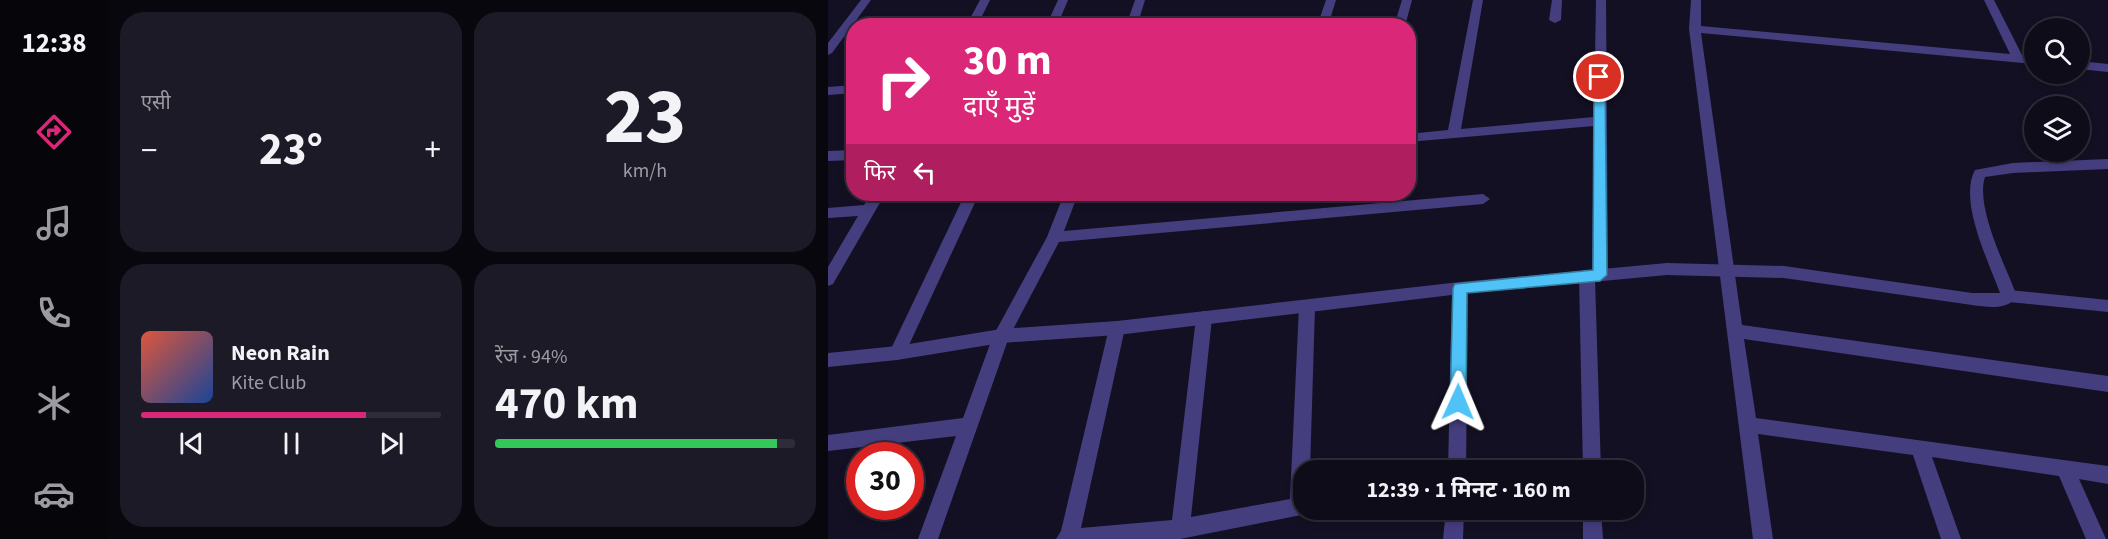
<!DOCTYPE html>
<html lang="hi">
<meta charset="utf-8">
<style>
body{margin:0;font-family:"Source Sans 3","Noto Sans Devanagari",sans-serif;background:#1d1a27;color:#f1f3f6;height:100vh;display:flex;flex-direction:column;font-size:22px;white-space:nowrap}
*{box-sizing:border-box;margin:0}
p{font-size:20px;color:#9b9ba2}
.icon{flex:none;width:33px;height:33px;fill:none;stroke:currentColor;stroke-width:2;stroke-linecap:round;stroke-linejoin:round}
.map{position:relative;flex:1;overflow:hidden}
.drawer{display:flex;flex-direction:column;gap:12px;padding:12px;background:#08070e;width:720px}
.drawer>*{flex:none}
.guide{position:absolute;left:18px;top:18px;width:570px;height:183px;border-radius:24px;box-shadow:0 3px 9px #0003,0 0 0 2px #2f2c39;background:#db2777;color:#fff;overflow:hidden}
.buttons{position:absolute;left:1196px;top:18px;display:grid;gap:12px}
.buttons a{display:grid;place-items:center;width:66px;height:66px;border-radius:50%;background:#0f0c1a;box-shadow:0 3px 9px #0003,0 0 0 2px #2f2c39;font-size:30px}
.speed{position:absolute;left:18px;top:442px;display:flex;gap:12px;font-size:30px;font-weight:700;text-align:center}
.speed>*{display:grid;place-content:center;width:78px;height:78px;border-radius:50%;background:#0f0c1a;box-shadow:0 3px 9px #0003,0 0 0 2px #2f2c39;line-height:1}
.speed .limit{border:9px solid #d22;background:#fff;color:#111}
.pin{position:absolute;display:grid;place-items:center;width:51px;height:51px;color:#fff;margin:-26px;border:3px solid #fff;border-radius:50%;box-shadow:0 2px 6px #0007}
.me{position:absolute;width:66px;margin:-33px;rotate:1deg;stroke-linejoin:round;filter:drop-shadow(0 0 4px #0008)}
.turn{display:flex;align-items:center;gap:21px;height:126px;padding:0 18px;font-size:27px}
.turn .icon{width:78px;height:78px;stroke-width:2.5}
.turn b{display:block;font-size:42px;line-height:51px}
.then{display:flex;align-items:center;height:57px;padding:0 18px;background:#0003;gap:12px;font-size:22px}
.big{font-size:45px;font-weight:700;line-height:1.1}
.drawer .widget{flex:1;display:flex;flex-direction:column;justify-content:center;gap:9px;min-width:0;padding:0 21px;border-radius:24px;background:#1d1a27}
.drawer .dial{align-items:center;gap:0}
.dial b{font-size:78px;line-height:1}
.song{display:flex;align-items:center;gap:18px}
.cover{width:72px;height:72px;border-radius:9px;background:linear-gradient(135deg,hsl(10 70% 55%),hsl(220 70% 35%))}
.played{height:6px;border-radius:3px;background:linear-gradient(90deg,#db2777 75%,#2f2c39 75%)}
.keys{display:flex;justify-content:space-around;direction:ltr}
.heat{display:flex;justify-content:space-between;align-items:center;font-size:33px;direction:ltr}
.charge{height:9px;border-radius:4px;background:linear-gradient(90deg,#34c759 94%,#2f2c39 0)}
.drawer .tiles{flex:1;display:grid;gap:12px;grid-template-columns:repeat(2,1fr)}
.trip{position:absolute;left:465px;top:460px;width:351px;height:60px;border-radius:24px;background:#0f0c1a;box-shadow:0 3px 9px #0003,0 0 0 2px #2f2c39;font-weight:700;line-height:60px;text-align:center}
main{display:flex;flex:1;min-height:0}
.tab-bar{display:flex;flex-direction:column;width:108px;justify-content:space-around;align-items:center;background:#06050a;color:#9b9ba2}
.tab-bar .icon{width:42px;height:42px}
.tab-bar .active{color:#db2777}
.tab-bar b{font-size:27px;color:#f1f3f6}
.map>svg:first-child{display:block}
</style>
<main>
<nav class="tab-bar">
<b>12:38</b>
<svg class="icon active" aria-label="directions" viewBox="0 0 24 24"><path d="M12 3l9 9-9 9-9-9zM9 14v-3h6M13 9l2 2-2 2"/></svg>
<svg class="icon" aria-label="music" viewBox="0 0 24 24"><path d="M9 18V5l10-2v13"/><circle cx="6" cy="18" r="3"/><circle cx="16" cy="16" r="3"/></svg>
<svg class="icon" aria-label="phone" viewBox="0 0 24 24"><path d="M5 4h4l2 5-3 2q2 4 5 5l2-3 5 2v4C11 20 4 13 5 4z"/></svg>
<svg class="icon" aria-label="climate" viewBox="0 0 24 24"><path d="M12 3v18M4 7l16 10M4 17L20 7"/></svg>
<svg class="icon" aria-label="car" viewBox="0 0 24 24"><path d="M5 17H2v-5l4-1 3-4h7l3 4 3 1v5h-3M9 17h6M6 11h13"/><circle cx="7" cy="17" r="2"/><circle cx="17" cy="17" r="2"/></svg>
</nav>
<section class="drawer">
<div class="tiles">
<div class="widget"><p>एसी</p>
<div class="heat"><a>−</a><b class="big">23°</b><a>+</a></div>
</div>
<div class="widget dial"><b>23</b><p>km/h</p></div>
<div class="widget">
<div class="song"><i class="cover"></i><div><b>Neon Rain</b><p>Kite Club</p></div></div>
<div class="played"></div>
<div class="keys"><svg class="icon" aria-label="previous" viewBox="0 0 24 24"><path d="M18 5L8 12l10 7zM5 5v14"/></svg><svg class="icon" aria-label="pause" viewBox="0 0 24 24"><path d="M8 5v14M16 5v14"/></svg><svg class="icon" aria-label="next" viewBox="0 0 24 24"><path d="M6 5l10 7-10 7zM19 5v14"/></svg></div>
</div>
<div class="widget"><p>रेंज · 94%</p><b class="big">470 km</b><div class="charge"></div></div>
</div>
</section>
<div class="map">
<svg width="1280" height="539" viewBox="0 0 1280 539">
<rect width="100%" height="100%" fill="#141023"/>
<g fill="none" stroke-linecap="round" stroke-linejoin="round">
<path fill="#443e7f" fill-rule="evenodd" d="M33 0H43L4 53 0 55V43Z
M152 0H162L149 26H138Z
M230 0H240L229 26H218Z
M307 0H317L309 26H298Z
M498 0H508L500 26H489Z
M574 0H584L577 26H566Z
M645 0H655L633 129 766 117 768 0H778L780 275 777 279H767L773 471H755L751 276 754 272 759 270 764 272 766 126 580 142V134L620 130Z
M724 0H734L733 20 727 23 721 20Z
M863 0H873V26L1182 54 1156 0H1166L1194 55 1206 56V64L873 33 914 325 1280 376V392L916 339 928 418 1280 466V484L1251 479 1278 539H1258L1231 476 1104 457 1133 539H1113L1085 455 930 434 945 539H925L861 29Z
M1251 61 1280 64V72L1251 69Z
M26 85V93L0 95V87Z
M26 150V160L0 161V151Z
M43 194H57L5 284 0 286V267L30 216 0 218V208L36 205Z
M137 194H151L75 358 69 360 63 358 61 353Z
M236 194H250L236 231 655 194 662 199 655 204 231 242 181 337 110 539H90L128 436 0 451V435L135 418 165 336 219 237Z
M632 282 637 284 640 288 638 471H620L624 288 627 284Z
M1181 290 1280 300V312L1181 302 1176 300 1173 296 1176 292Z
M479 301 485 302 487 307 482 471H476V510H484L483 513 352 539H228L233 531 281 328 283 323 289 321 295 323 297 328 253 528 344 520 368 318 370 313 376 311 382 313 384 318 363 517 462 499 471 307 473 302Z
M618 510H636L635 539H615Z
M755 510H773L775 539H755Z"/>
<path fill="#443e7f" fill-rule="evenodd" d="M1280 159V169L1185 173 1157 177C1147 207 1178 267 1189 296 1180 311 1159 307 1144 305L956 278 839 275 632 294 289 335 173 343 69 360 0 367V353L69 346 173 329 289 321 632 282 839 263 956 266 1144 293H1172C1161 262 1130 201 1147 170L1185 163Z"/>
</g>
<path fill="#4fc3f7" stroke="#337fa1" stroke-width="1.5" d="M771 74 777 77 779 275 772 281 639 293 638 402 636 407 630 409 625 407 622 402 625 288 627 284 765 270 766 77Z"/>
</svg>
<div class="buttons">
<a><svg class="icon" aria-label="search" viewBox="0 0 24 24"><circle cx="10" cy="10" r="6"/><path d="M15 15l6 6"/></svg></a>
<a><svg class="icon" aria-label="layers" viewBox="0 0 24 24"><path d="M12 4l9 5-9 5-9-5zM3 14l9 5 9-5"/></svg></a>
</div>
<div class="speed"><div class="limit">30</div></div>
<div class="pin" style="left:771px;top:77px;background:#d93025"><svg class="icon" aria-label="arrive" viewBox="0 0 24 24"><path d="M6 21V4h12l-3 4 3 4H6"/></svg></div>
<svg class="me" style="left:630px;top:402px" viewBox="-20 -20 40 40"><path d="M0-17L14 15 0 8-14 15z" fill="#4fc3f7" stroke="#fff" stroke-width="4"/></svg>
<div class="trip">12:39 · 1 मिनट · 160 m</div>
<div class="guide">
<div class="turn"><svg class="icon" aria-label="right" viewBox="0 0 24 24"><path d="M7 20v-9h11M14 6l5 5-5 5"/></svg><div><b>30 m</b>दाएँ मुड़ें</div></div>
<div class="then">फिर<svg class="icon" aria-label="left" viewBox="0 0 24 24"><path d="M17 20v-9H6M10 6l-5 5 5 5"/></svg></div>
</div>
</div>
</main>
